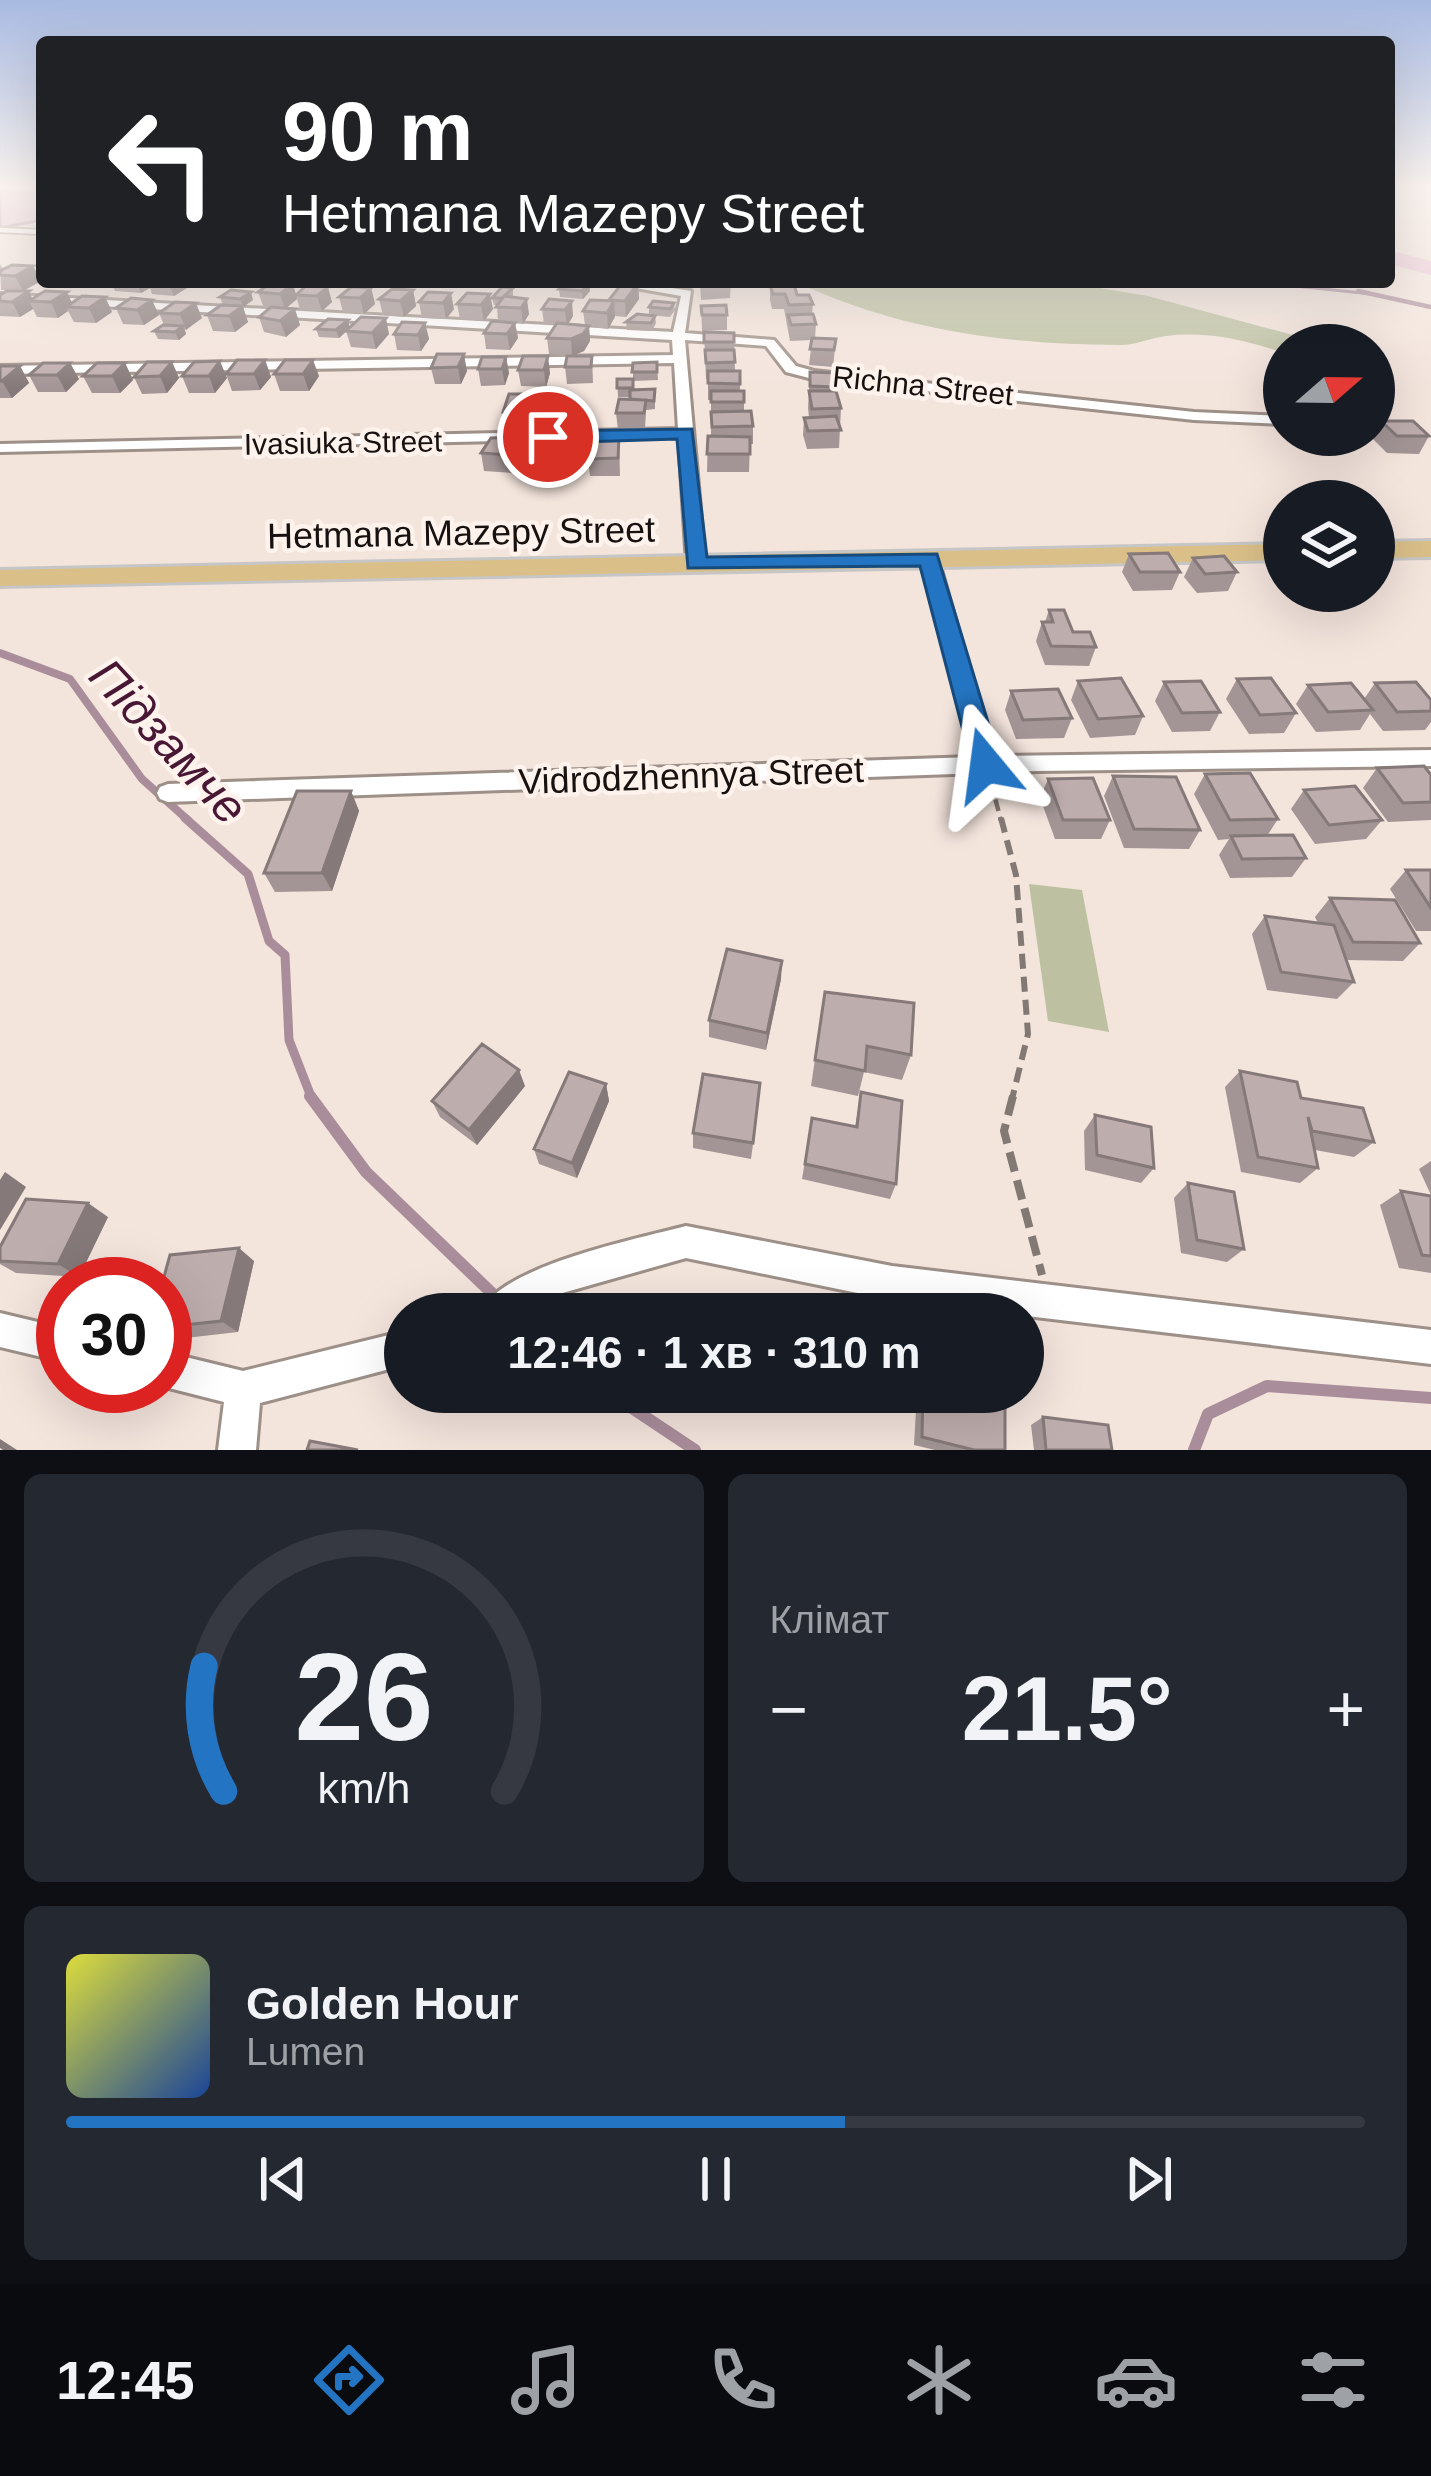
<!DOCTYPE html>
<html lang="uk">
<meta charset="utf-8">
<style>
body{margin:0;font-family:Arial,sans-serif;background:#242831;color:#f1f3f6;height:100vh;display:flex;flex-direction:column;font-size:45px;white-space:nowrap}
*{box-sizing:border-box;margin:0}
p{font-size:39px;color:#9ea1a6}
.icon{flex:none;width:66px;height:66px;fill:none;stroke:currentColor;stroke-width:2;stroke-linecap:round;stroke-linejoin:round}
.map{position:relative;height:1450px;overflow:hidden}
.sheet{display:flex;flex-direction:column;gap:24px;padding:24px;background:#0d0f14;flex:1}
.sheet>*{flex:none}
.hud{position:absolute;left:36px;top:36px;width:1359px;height:252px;border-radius:12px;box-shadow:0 12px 48px #0002;background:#202124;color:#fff;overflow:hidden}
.needle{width:78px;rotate:70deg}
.tools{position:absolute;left:1263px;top:324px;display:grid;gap:24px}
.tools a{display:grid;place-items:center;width:132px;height:132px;border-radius:50%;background:#171b24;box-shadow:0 12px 48px #0002;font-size:60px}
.speed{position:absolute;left:36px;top:1257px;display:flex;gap:24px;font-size:60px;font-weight:700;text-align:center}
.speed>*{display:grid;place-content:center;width:156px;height:156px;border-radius:50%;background:#171b24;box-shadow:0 12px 48px #0002;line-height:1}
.speed .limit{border:18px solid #d22;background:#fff;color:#111}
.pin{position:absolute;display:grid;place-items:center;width:102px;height:102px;color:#fff;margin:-51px;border:6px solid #fff;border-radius:50%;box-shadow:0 3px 12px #0007}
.me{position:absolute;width:132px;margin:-66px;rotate:344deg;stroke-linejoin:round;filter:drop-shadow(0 0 9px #0008)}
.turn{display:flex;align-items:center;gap:42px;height:252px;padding:0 48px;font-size:54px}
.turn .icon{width:156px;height:156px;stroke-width:2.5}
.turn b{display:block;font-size:84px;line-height:102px}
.big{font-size:90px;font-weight:800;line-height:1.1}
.sheet .card{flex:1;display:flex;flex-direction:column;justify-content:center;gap:18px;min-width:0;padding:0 42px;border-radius:18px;background:#242831}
.sheet .dial{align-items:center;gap:0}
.dial svg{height:312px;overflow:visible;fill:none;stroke:#363941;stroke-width:7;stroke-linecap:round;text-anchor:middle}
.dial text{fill:#f1f3f6;stroke:none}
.song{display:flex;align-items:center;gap:36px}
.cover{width:144px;height:144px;border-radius:18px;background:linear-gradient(135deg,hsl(60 70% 55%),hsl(220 70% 35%))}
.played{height:12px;border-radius:6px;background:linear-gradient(90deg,#2374c2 60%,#363941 60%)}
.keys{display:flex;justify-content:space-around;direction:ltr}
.heat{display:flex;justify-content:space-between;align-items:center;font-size:66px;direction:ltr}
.sheet .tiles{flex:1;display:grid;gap:24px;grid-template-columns:1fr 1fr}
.card:last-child{grid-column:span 2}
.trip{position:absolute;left:384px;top:1293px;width:660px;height:120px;border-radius:60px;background:#171b24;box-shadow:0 12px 48px #0002;font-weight:800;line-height:120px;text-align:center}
.tab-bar{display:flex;height:192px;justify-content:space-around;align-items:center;background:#090b0e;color:#9ea1a6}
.tab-bar .icon{width:84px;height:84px}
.tab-bar .selected{color:#2374c2}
.tab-bar b{font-size:54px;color:#f1f3f6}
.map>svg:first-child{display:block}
</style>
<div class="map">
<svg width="1431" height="1450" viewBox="0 0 1431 1450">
<rect width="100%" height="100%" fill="#f3e4dc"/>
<path fill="#bdc1a1" d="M796 282H1063L1148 296 1330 345H1284V353C1246 340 1206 331 1166 336 1150 338 1136 345 1120 345 1004 344 902 331 796 282Z
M1029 884 1082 890 1109 1032 1048 1021Z"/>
<path fill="#e9c2d6" stroke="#aa8d9b" stroke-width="3" d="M0 186H42V220L0 228Z"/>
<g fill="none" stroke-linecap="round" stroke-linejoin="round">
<path stroke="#aa8d9b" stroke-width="3" d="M1255 282 1372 294"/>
<path stroke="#aa8d9b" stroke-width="4.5" d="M1358 291 1431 307"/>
<path stroke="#aa8d9b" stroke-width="8" d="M0 653 70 679 142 779 189 821"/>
<path stroke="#aa8d9b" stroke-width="9" d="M185 818 248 874 269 941 285 955 289 1040 312 1099"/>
<path stroke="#aa8d9b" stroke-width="12" d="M310 1096 366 1172 498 1299
M608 1392 695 1450
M1194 1450 1208 1414 1267 1386 1431 1398"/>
<path fill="#e9c2d6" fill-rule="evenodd" d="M1389 250 1431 261V275L1389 264Z"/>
<g stroke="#9d9088" stroke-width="8">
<path id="lane" d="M0 230 42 232"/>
</g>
<g stroke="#9d9088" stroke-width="6">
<path id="street" d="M602 282H632L691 291 685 333 774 340 796 366 814 371 1194 412 1284 416V424L1194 420 813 379 786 372 766 346 685 340 705 564 696 569 687 564 679 437 0 452V444L678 429 674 363 0 374V366L673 355 672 340 0 300V294L673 332 681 296Z
M929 554 938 559 994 756 1431 750V766L1038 771 168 802 160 799 157 793 160 787 168 784 973 757 920 559Z
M686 1226 892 1266 1431 1330V1364L892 1300 686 1258 559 1294 527 1314H479C499 1266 637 1239 686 1226Z
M0 1313 63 1328V1362L0 1347Z
M405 1331V1365L260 1403 256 1450H218L224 1402 161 1386H165V1352L243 1371Z"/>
</g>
<g stroke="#c7c6c6" stroke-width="6">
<path id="primary" d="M1431 541V557L1374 558V542Z
M1284 544V560L0 586V570Z"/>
</g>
<path stroke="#837974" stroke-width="4.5" stroke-dasharray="12 6" stroke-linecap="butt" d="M991 782 1001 821"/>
<path stroke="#837974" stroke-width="6" stroke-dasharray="15 8" stroke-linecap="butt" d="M1001 818 1016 875 1028 1034 1012 1099"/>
<path stroke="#837974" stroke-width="8" stroke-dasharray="20 9" stroke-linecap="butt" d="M1013 1096 1004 1131 1042 1275"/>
<use href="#lane" stroke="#fff" stroke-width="4.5"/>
<use href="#street" fill="#fff" fill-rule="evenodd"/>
<use href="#primary" fill="#dabf89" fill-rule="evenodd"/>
</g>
<path fill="#a39595" d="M0 264 3 269 33 266 41 281 23 291 1 290Z
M111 282H190L192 285 174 296 152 294 150 288 141 293 115 291Z
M700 282H731L730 298 701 300Z
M638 283 639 299 626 317 615 316 608 329 589 327 590 341 584 351 572 356 549 354 547 338 556 325 544 324 542 309 549 299 573 316 568 324 585 325 583 311 609 301Z
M293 284 296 294 306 286 332 302 322 311 300 310 297 299 286 308 300 325 286 337 264 332 259 317 270 308H264L258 292Z
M589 284 590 291 583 299 560 297 559 289Z
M770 285 797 295 813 304 812 314 816 324 815 338 836 339 833 367 809 365 812 340 790 341 784 309H772L770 300Z
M371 288 375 304 364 314 343 312 339 297Z
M513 288V297L529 314 523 324 515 323 518 338 510 350 486 349 484 333 498 322 497 305H494L492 298Z
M413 290 416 306 404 317 383 315 379 299Z
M428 292 454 309 446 319 422 318 419 302Z
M467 293 493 309 484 321 460 319 457 304Z
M0 295 72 303 105 297 112 312 96 323 74 322 68 311 58 318 37 317 33 309 20 317 0 316Z
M220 297 253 300 243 307 248 322 235 332 213 331 207 315 223 305Z
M131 298 159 315 144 325 123 324 116 308Z
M175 302 202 318 185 330 186 334 179 340 158 339 154 331 164 325 159 313Z
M674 303 675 310 670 317 649 315V307Z
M701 306 727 315V330L702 331Z
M655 316 656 323 652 331 627 330 626 322Z
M425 323 429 339 421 351 397 350 394 334Z
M350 328 389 334 376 349 351 347 346 331 348 330 339 338 319 337 316 329Z
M704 332 734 333 735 371H740V391H744V411L753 426V444H750L749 472H707L708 436 711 437V400H708V379H706Z
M437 354 467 371 461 384H435L431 368Z
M523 356 550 373 546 387 521 386 518 370Z
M592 356 593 383 567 384 565 367Z
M506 357 509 373 505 385 481 386 478 369Z
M265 360 271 377 260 390 232 391 226 374Z
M285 360 319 376 309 391H280L274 374Z
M172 362 179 378 167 393 142 394 134 377Z
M194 362 227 378 215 393H189L182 376Z
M657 362 658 380 633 381 634 390 655 389V409L646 410 645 430H618L616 413 630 399V397H618L617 379H633V363Z
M70 363 79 379 66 392H38L29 375Z
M125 363 133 380 120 393H92L83 376Z
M0 366H20L29 383 12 398H0Z
M810 372 836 373V391L841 408 839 448 807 449 803 435 804 418 809 417 808 408Z
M538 411 534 429H506L503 412Z
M1381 421 1429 436 1419 454 1387 453 1372 438Z
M619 436 620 476H590L588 459Z
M535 437 537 455 526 474 484 471 481 453Z
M1129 554 1180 572 1172 590 1133 591 1122 572Z
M1193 558 1237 572 1228 591 1197 593 1184 577Z
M1049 610 1073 632 1096 647 1089 666 1045 665 1036 641 1042 622H1045Z
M1237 679 1296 713 1284 733 1249 734 1226 699Z
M1078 681 1143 716 1135 735 1090 738 1071 700Z
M1164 682 1220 712 1210 731 1172 732 1155 701Z
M1375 683 1431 700V722L1425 730 1383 731 1370 714 1360 730 1316 732 1296 704 1308 685 1364 699Z
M1011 691 1072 718 1064 738 1016 739 1005 710Z
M1377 768 1431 775V820L1388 822 1363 788Z
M1205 774 1278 819 1267 836 1306 858 1292 877 1230 878 1219 855 1229 839 1218 840 1194 794Z
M1113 776 1200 830 1189 849 1124 848 1104 796Z
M1048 779 1110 820 1101 839H1055L1040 798Z
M1304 790 1382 820 1366 839 1315 844 1291 809Z
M351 791 359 811 332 891 275 892 264 873Z
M1406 870H1431V931H1416L1390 889Z
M1330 898 1420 943 1403 961 1346 960 1354 982 1337 999 1267 990 1252 934 1265 916 1318 923 1315 917Z
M781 979 766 1050 709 1037V1020Z
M825 992 911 1055 902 1080 864 1072 858 1096 811 1086Z
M1240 1071 1301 1098 1374 1142 1354 1157 1315 1150 1318 1168 1300 1183 1241 1172 1225 1087Z
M606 1084 609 1101 577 1178 539 1164 534 1149Z
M525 1086 477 1145 440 1117 432 1101Z
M861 1092 896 1184 890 1199 802 1179 812 1118 855 1127Z
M759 1100 751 1159 693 1148V1133Z
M1095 1115 1154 1168 1141 1183 1085 1170 1084 1131Z
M1431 1161V1195L1419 1169Z
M1188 1183 1244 1249 1227 1262 1181 1253 1174 1198Z
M1401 1191 1431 1196V1273L1399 1268 1380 1205Z
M108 1217 79 1277 16 1273 0 1264V1247Z
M254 1261 238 1332 168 1340 165 1338V1284Z
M917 1392H1005V1450H935L914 1445Z
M1043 1417 1112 1450H1034L1031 1425Z"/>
<path fill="#857979" d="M33 266 41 281 23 291 15 276Z
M136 282H147L150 288 141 293Z
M168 282H190L192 285 174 296Z
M638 283 639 299 626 317 625 301Z
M293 284 297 299 285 309 280 294Z
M589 284 590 291 583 299 582 291Z
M328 287 332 302 322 311 317 296Z
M371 288 375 304 364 314 360 298Z
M413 290 416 306 404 317 400 301Z
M29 291 34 302 29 301 33 309 20 317 12 302Z
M67 292 74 307H66L68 311 58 318 51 302Z
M251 292 253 300 243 307 248 322 235 332 229 316 243 306 240 299Z
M451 293 454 309 446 319 443 303Z
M490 294 493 309 484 321 481 305Z
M105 297 112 312 96 323 89 308Z
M527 299 529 314 523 324 521 308Z
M152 300 159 315 144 325 137 310Z
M572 301 573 316 567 326 565 310Z
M614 301 615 317 608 329 607 313Z
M196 303 202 318 186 330 180 314Z
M295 309 300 325 286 337 280 321Z
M386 318 389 334 376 349 372 333Z
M348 320 350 328 339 338 336 330Z
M425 323 429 339 421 351 418 335Z
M515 323 518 338 510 350 507 334Z
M183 326 186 334 179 340 175 332Z
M589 326 590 341 584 351 572 356 571 339Z
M464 354 467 371 461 384 458 367Z
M548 356 550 373 546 387 544 370Z
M506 357 509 373 505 385 502 369Z
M265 360 271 377 260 390 254 374Z
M313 360 319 376 309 391 303 374Z
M220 361 227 378 215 393 209 376Z
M172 362 179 378 167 393 160 376Z
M70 363 79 379 66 392 57 375Z
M125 363 133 380 120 393 112 376Z
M20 366 29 383 12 398 2 381Z
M536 394 538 411 534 429 532 412Z
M535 437 537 455 526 474 523 456Z
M351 791 359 811 332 891 322 873Z
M782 961 781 979 766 1050 767 1033Z
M519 1070 525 1086 477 1145 469 1130Z
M606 1084 609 1101 577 1178 572 1163Z
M5 1172 26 1187 0 1230V1180Z
M88 1203 108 1217 79 1277 58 1264Z
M239 1248 254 1261 238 1332 221 1321Z
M0 1439 17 1450H3L0 1448Z"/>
<path fill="#beadad" stroke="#857979" stroke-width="3" d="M12 265 33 266 15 276 0 275V271Z
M566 282H568L589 284 582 291 559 289Z
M623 282 638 283 625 301 609 300Z
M701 282H731L701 285Z
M271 283 293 284 280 294 258 292Z
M794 284 797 295H809L813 304 789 305 785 294H773L770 285Z
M306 286 328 287 317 296 296 295Z
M351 287 371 288 360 298 339 297Z
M502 287 513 288 502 298H492Z
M392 289 413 290 400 301 379 299Z
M231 290 251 292 240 299 220 297Z
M7 291H29L12 302 0 301V295Z
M45 291 67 292 51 302 29 301Z
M428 292 451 293 443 303 419 302Z
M467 293 490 294 481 305 457 304Z
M82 296 105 297 89 308 66 307Z
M504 296 527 299 521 308 496 307Z
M131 298 152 300 137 310 116 308Z
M549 299 572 301 565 310 542 309Z
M590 300 614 301 607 313 583 311Z
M653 301 674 303 670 309 649 307Z
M175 302 196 303 180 314 159 313Z
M221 305 243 306 229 316 207 315Z
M726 305 727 315H702L701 306Z
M271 307 295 309 280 321 259 317Z
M637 314 655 316 651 323 626 322Z
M813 314 816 324 791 325 788 315Z
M361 317 386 318 372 333 346 331Z
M328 319 348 320 336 330 316 329Z
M492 321 515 323 507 334 484 333Z
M402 322 425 323 418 335 394 334Z
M557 323 589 326 583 334 571 339 547 338Z
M163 325 183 326 175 332 154 331Z
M704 332 734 333V342H704Z
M812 338 836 339 834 350 810 349Z
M705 350H734L735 362 706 363Z
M437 354H464L458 367 431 368Z
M523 356H548L544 370H518Z
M567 356H592L591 367H565Z
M482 357H506L502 369H478Z
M237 360H265L254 374H226Z
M285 360H313L303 374H274Z
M220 361 209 376H182L194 362Z
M147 362H172L160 376 134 377Z
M657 362V372H632L633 363Z
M43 363H70L57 375H29Z
M97 363H125L112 376H83Z
M0 366H20L2 381H0Z
M708 371H740V384L708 383Z
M810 372 836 373V387L810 386Z
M617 379H633V388H617Z
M655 389 654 401 630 399V390Z
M711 391H744V402H711Z
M809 391H836L841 408 812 409Z
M509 394H536L532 412H503Z
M619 399 646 400 644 413H616Z
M751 411 753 426 712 427 711 412Z
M836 416 841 430 808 431 804 418Z
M1381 421H1413L1429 436H1397Z
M619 436 618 458 588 459 589 437Z
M708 436 750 437V454H707Z
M535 437 523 456 481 453 491 438Z
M1168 553 1180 572H1140L1129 554Z
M1224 556 1237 572 1205 574 1193 558Z
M1049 610H1064L1073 632H1090L1096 647 1051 646 1042 622H1053Z
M1121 678 1143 716 1098 719 1078 681Z
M1271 678 1296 713 1260 715 1237 679Z
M1201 681 1220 712 1182 713 1164 682Z
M1416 682 1431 700V711L1397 712 1375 683Z
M1351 683 1373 710 1328 712 1308 685Z
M1058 689 1072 718 1023 720 1011 691Z
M1424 766 1431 775V802L1403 803 1377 768Z
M1250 773 1278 819 1230 820 1205 774Z
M1113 776 1176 777 1200 830 1134 829Z
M1093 778 1110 820H1063L1048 779Z
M1355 786 1382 820 1329 825 1304 790Z
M297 791H351L322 873H264Z
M1293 835 1306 858 1242 859 1231 836Z
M1406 870H1431V908Z
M1330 898 1395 900 1420 943 1353 942Z
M1265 916 1334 925 1354 982 1281 972Z
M727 949 782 961 767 1033 709 1020Z
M825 992 914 1003 911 1055 867 1046 865 1071 815 1060Z
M482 1044 519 1070 469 1130 432 1101Z
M1240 1071 1297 1082 1301 1098 1363 1108 1374 1142 1312 1131 1308 1117 1318 1168 1258 1157Z
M569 1072 606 1084 572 1163 534 1149Z
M703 1074 760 1083 753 1143 693 1133Z
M861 1092 902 1101 896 1184 805 1164 812 1118 857 1127Z
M1095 1115 1151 1127 1154 1168 1097 1155Z
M1188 1183 1234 1192 1244 1249 1197 1240Z
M1401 1191 1431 1196V1256L1422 1255Z
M26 1199 88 1203 58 1264 0 1261V1247Z
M239 1248 221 1321 165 1327V1284H162L170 1255Z
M923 1392H1005V1450H974L922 1437Z
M1043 1417 1108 1425 1112 1450H1046Z
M310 1441 358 1450H307Z"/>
<linearGradient id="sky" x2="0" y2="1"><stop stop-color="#a8bae1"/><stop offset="0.48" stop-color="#faf3ef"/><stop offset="1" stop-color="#faf3ef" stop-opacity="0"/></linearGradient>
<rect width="1431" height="389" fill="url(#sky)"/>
<path fill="#2374c2" stroke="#174b7e" stroke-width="3" d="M692 429 707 557 937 554 1001 765 996 772 986 775 972 765 920 566 688 568 677 439 548 443 539 437 548 431Z"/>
<g text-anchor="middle" stroke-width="9" stroke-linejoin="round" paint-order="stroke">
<g font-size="30" fill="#171210" stroke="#fef2ec">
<text transform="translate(923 386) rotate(6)" y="10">Richna Street</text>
<text transform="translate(343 443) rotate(-1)" y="10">Ivasiuka Street</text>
</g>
<g font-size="36" fill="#171210" stroke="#fef2ec">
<text transform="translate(461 532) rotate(-1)" y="13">Hetmana Mazepy Street</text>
<text transform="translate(691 775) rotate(-2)" y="13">Vidrodzhennya Street</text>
</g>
<g font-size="48" font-style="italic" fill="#471734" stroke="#fef2ec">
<text transform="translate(169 741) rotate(47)" y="17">Підзамче</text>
</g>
</g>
</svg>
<div class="tools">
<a><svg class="needle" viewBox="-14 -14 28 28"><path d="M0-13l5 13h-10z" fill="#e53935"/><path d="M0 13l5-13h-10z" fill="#9ea1a6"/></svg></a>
<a><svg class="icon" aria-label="layers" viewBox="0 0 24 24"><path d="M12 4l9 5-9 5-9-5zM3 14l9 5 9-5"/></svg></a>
</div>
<div class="speed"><div class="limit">30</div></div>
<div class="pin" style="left:548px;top:437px;background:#d93025"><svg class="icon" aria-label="arrive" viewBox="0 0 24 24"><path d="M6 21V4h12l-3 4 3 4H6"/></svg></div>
<svg class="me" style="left:986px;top:765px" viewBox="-20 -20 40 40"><path d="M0-17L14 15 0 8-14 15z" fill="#2374c2" stroke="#fff" stroke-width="4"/></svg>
<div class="trip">12:46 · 1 хв · 310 m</div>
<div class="hud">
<div class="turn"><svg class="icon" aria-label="left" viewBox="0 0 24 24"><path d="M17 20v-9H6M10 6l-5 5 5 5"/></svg><div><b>90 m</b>Hetmana Mazepy Street</div></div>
</div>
</div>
<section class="sheet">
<div class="tiles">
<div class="card dial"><svg viewBox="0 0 100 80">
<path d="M14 69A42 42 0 1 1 86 69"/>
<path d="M14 69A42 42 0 0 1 9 37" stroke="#2374c2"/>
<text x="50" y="56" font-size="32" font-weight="700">26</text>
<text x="50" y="72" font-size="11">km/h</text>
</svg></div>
<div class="card"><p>Клімат</p>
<div class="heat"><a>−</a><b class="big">21.5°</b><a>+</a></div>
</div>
<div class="card">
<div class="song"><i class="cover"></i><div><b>Golden Hour</b><p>Lumen</p></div></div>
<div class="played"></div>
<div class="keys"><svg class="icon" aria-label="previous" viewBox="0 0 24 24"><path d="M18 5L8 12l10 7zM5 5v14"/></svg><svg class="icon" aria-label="pause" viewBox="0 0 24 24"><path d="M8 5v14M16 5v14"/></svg><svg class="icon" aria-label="next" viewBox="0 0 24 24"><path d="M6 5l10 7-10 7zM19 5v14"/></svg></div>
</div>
</div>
</section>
<nav class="tab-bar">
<b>12:45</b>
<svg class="icon selected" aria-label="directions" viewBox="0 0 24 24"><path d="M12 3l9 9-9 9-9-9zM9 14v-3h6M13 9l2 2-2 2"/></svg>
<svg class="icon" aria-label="music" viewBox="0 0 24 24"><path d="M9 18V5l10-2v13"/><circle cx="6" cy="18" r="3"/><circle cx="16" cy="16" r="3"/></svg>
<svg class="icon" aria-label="phone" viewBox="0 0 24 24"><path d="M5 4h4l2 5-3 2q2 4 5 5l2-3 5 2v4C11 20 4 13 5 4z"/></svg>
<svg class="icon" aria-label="climate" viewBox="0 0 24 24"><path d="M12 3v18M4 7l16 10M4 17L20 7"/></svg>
<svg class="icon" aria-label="car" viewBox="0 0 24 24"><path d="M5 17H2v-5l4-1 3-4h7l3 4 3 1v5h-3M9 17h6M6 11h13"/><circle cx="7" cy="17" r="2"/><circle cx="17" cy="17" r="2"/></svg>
<svg class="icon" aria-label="filters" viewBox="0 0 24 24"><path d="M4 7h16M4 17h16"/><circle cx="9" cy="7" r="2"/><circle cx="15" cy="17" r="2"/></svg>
</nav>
